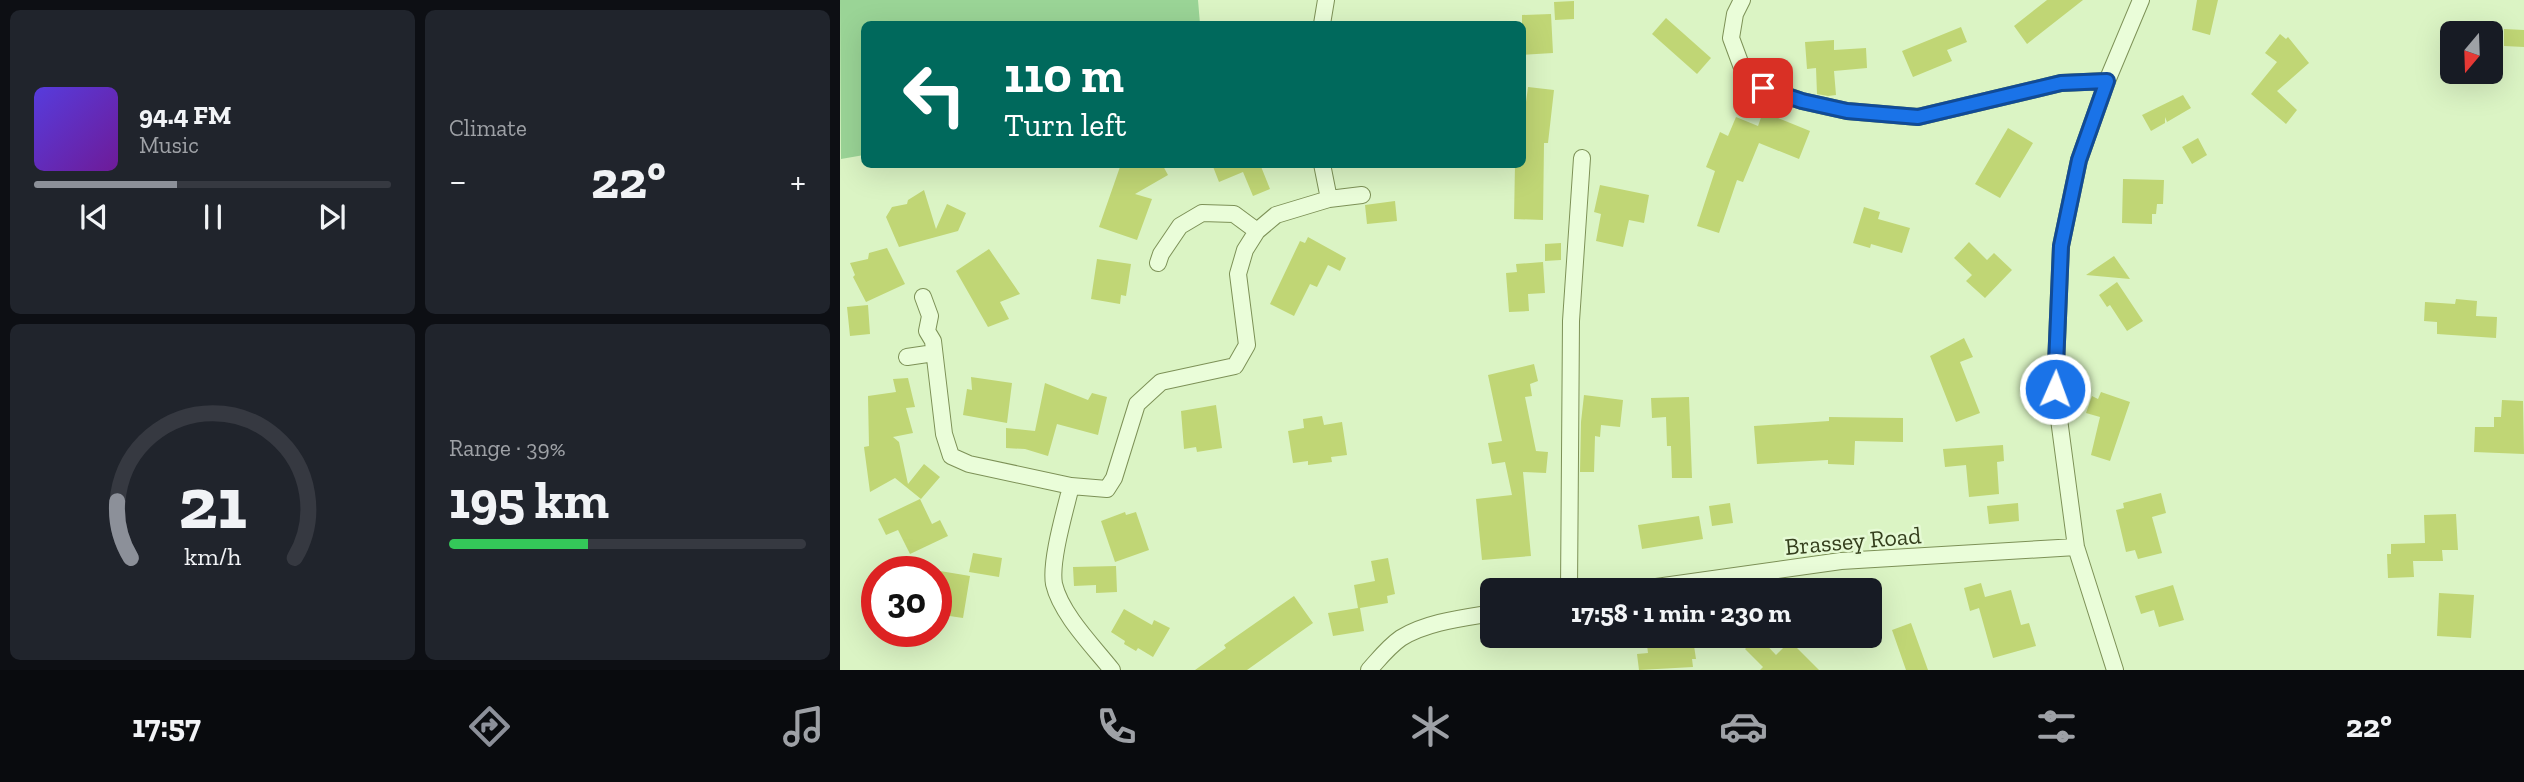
<!DOCTYPE html>
<meta charset="utf-8">
<style>
body{margin:0;font-family:"Zilla Slab",serif;background:#20242c;color:#f1f3f6;height:100vh;display:flex;flex-direction:column;font-size:26px;white-space:nowrap}
*{box-sizing:border-box;margin:0}
p{font-size:23px;color:#9ea1a6}
.icon{flex:none;width:38px;height:38px;fill:none;stroke:currentColor;stroke-width:2;stroke-linecap:round;stroke-linejoin:round}
.map{position:relative;flex:1;overflow:hidden}
.panel{display:flex;flex-direction:column;gap:10px;padding:10px;background:#0d0f14;width:840px}
.panel>*{flex:none}
.guide{position:absolute;left:21px;top:21px;width:665px;height:147px;border-radius:10px;box-shadow:0 7px 28px #0002;background:#00695c;color:#fff;overflow:hidden}
.needle{width:46px;rotate:199deg}
.buttons{position:absolute;left:1600px;top:21px;display:grid;gap:14px}
.buttons a{display:grid;place-items:center;width:63px;height:63px;border-radius:10px;background:#171b24;box-shadow:0 7px 28px #0002;font-size:35px}
.speed{position:absolute;left:21px;top:556px;display:flex;gap:14px;font-size:35px;font-weight:700;text-align:center}
.speed>*{display:grid;place-content:center;width:91px;height:91px;border-radius:50%;background:#171b24;box-shadow:0 7px 28px #0002;line-height:1}
.speed .limit{border:10px solid #d22;background:#fff;color:#111}
.pin{position:absolute;display:grid;place-items:center;width:60px;height:60px;color:#fff;margin:-30px;border-radius:14px;box-shadow:0 4px 10px #0006}
.me{position:absolute;width:77px;margin:-38px;rotate:2deg;stroke-linejoin:round;filter:drop-shadow(0 0 5px #0008)}
.turn{display:flex;align-items:center;gap:24px;height:147px;padding:0 28px;font-size:32px}
.turn .icon{width:91px;height:91px;stroke-width:2.5}
.turn b{display:block;font-size:49px;line-height:60px}
.big{font-size:52px;font-weight:700;line-height:1.1}
.panel .tile{flex:1;display:flex;flex-direction:column;justify-content:center;gap:10px;min-width:0;padding:0 24px;border-radius:10px;background:#20242c}
.panel .dial{align-items:center;gap:0}
.dial svg{height:182px;overflow:visible;fill:none;stroke:#363941;stroke-width:7;stroke-linecap:round;text-anchor:middle}
.dial text{fill:#f1f3f6;stroke:none}
.song{display:flex;align-items:center;gap:21px}
.cover{width:84px;height:84px;border-radius:10px;background:linear-gradient(135deg,hsl(250 70% 55%),hsl(280 70% 35%))}
.played{height:7px;border-radius:4px;background:linear-gradient(90deg,#8c9099 40%,#363941 40%)}
.keys{display:flex;justify-content:space-around;direction:ltr}
.heat{display:flex;justify-content:space-between;align-items:center;font-size:38px;direction:ltr}
.charge{height:10px;border-radius:5px;background:linear-gradient(90deg,#34c759 39%,#363941 0)}
.panel .tiles{flex:1;display:grid;gap:10px;grid-template-columns:repeat(2,1fr)}
.trip{position:absolute;left:640px;top:578px;width:402px;height:70px;border-radius:10px;background:#171b24;box-shadow:0 7px 28px #0002;font-weight:700;line-height:70px;text-align:center}
.menu{display:flex;height:112px;justify-content:space-around;align-items:center;background:#090b0e;color:#9ea1a6}
.menu .icon{width:49px;height:49px}
.menu .on{color:#8c9099}
.menu b{font-size:32px;color:#f1f3f6}
main{display:flex;flex:1;min-height:0}
.map>svg:first-child{display:block}
</style>
<main>
<section class="panel">
<div class="tiles">
<div class="tile">
<div class="song"><i class="cover"></i><div><b>94.4 FM</b><p>Music</p></div></div>
<div class="played"></div>
<div class="keys"><svg class="icon" aria-label="previous" viewBox="0 0 24 24"><path d="M18 5L8 12l10 7zM5 5v14"/></svg><svg class="icon" aria-label="pause" viewBox="0 0 24 24"><path d="M8 5v14M16 5v14"/></svg><svg class="icon" aria-label="next" viewBox="0 0 24 24"><path d="M6 5l10 7-10 7zM19 5v14"/></svg></div>
</div>
<div class="tile"><p>Climate</p>
<div class="heat"><a>−</a><b class="big">22°</b><a>+</a></div>
</div>
<div class="tile dial"><svg viewBox="0 0 100 80">
<path d="M14 69A42 42 0 1 1 86 69"/>
<path d="M14 69A42 42 0 0 1 8 44" stroke="#8c9099"/>
<text x="50" y="56" font-size="32" font-weight="700">21</text>
<text x="50" y="72" font-size="11">km/h</text>
</svg></div>
<div class="tile"><p>Range · 39%</p><b class="big">195 km</b><div class="charge"></div></div>
</div>
</section>
<div class="map">
<svg width="1684" height="670" viewBox="0 0 1684 670">
<rect width="100%" height="100%" fill="#dbf4c4"/>
<path fill="#9ad496" d="M0 0H358L360 24H24V155L1 159Z"/>
<path fill="#c0d675" d="M1207 0H1243L1187 44 1174 26Z
M1357 0H1378L1370 35 1352 30Z
M734 1V19L715 20 714 2Z
M711 14 713 53 682 55V15Z
M826 18 871 58 857 74 812 34Z
M1121 27 1127 42 1107 50 1112 61 1073 77 1062 51Z
M1664 29 1684 30V47L1664 46Z
M1440 34 1446 39 1448 37 1469 63 1437 91 1457 110 1446 124 1411 94 1437 62 1425 53Z
M994 40V50L1026 48 1027 68 994 71 996 95 988 96 977 94 976 68 967 69 965 42Z
M688 87 714 90 708 143H704L703 220 674 219 675 164H682V132Z
M1343 95 1351 108 1327 122 1325 117V123L1311 131 1302 115Z
M923 112 970 131 959 159 919 143 903 182 897 180 879 233 857 226 875 171 866 167 880 132 888 136 896 117 918 126Z
M1168 128 1193 143 1160 198 1135 184Z
M1358 138 1367 155 1352 164 1342 147Z
M281 164H322L328 175 295 194 312 199 297 240 259 227Z
M372 164H420L430 189 413 196 403 172 379 182Z
M1283 179 1324 180 1323 204H1317L1316 214H1312V224L1282 223Z
M760 185 809 195 804 223 789 220 783 247 756 241 761 214 754 212Z
M84 190 96 229 107 204 126 213 118 231 59 247 46 217 52 207 67 204 68 200Z
M555 201 557 221 527 224 525 205Z
M1024 207 1040 212 1038 219 1070 228 1062 253 1031 244 1030 248 1013 243Z
M468 237 506 258 500 271 488 265 477 287 470 284 454 316 430 304 460 241 465 243Z
M1129 242 1147 260 1154 253 1172 270 1145 298 1126 281 1132 275 1114 258Z
M721 243V260L705 261V244Z
M47 248 65 284 26 302 13 277 15 275 10 263 28 259 29 253Z
M149 249 180 294 160 302 169 319 148 327 116 271Z
M1274 256 1290 279 1246 275Z
M257 259 291 264 286 296 281 295 280 304 251 299Z
M703 262 705 293 688 294 689 311 669 312 666 273 677 272 676 264Z
M1277 282 1303 321 1287 331 1270 305 1267 307 1259 295Z
M1616 299 1637 301 1636 316 1657 317 1656 338 1597 334V322L1584 321 1585 302 1615 304Z
M28 305 30 334 10 336 7 307Z
M1124 338 1133 357 1120 362 1140 413 1116 422 1090 356Z
M694 364 698 381 690 384 692 396 685 397 696 451 708 452 706 473 683 472 691 556 642 560 636 499 672 495 665 462 652 464 648 443 662 441 648 375Z
M131 377 172 383 167 423 123 415 127 389 132 390Z
M68 378 75 407 66 408 73 433 53 437 59 442 68 484 84 464 100 477 81 499 55 478 30 492 24 447 29 446 28 396 56 392 53 379Z
M205 383 248 400 252 393 267 397 258 435 217 424 208 456 185 449 166 448V428L195 431Z
M1261 392 1290 402 1270 461 1251 455 1260 417 1246 413 1252 396 1258 399Z
M744 395 783 400 780 427 761 425 760 437 755 436 754 472H740L741 422Z
M849 397 852 478H832L831 446H827L826 417 812 418 811 398Z
M1662 400 1683 401 1684 454 1634 452 1635 427H1654V417H1661Z
M376 405 382 448 357 452 356 447 344 449 341 411Z
M482 416 484 425 502 422 507 455 491 457 492 462 468 465V461L453 463 448 431 464 428 463 419Z
M989 417 1063 418V442L1015 441 1014 465 988 464V460L917 464 914 426 989 421Z
M1163 445 1164 461 1157 462 1159 494 1129 497 1126 465 1105 467 1103 449Z
M1321 493 1326 513 1312 517 1322 553 1298 559 1295 550 1286 552 1276 510 1284 508 1283 503Z
M80 499 92 524 100 520 108 536 70 554 58 530 46 535 38 519Z
M890 503 893 523 872 526 869 506Z
M1178 503 1179 521 1149 524 1147 506Z
M285 512 286 515 296 512 309 550 275 562 261 521Z
M1616 514 1618 550H1602L1603 561H1573L1574 577 1548 578 1547 554H1551V544L1585 543 1584 515Z
M859 516 863 539 802 549 798 525Z
M133 553 162 558 159 577 129 572Z
M548 558 555 594 547 596 548 603 520 608 524 631 493 636 488 613 518 608 514 585 535 581 531 561Z
M276 566 277 592 256 593V585L234 586 233 567Z
M100 571 130 576 123 618 96 614Z
M1141 583 1145 597 1171 590 1181 625 1189 623 1196 646 1153 658 1139 608 1130 611 1124 588Z
M1333 585 1344 620 1319 627 1314 610 1301 614 1295 596Z
M1599 593 1634 595 1631 638 1597 636Z
M454 596 473 623 407 670H355L386 648 384 645Z
M284 609 312 625 314 620 330 628 313 657 298 648 296 651 284 644 285 641 271 632Z
M1071 623 1088 670H1066L1052 630Z
M918 636 936 655 950 641 979 670H920L923 667 905 649Z
M853 639 856 659H852L853 667 799 670 797 654 808 653 807 645Z"/>
<g fill="none" stroke-linecap="round" stroke-linejoin="round">
<g stroke="#7d9157" stroke-width="18">
<path id="minor" d="M902 0 895 14 891 38 901 65 924 88 962 101 1007 111 1078 117 1221 83 1267 81
M482 24 486 0
M489 199 522 195
M318 263 321 254 340 226 362 213 394 214 417 231
M83 297 90 316 87 331 93 341 104 434 111 456 129 464 231 486
M67 357 94 353
M729 590 731 321 742 158
M795 590 1001 561 1236 547
M272 670C253 646 221 614 214 584 210 561 225 511 231 486L267 489 274 478 297 404 321 382 395 366 407 345 398 274 405 250 417 231 436 215 489 199 482 164
M529 670C539 659 548 647 561 638 587 622 623 618 653 613
M1275 670 1236 547 1215 389 1221 246 1239 160 1267 81 1301 0"/>
</g>
<use href="#minor" stroke="#eafdd9" stroke-width="16"/>
</g>
<g fill="none" stroke-linecap="round" stroke-linejoin="round">
<g stroke="#114b97" stroke-width="18">
<path id="route" d="M923 88 962 101 1007 111 1078 117 1221 83 1267 81 1239 160 1221 246 1215 389"/>
</g>
<use href="#route" stroke="#1a73e8" stroke-width="12"/>
</g>
<g text-anchor="middle" stroke-width="5" stroke-linejoin="round" paint-order="stroke">
<g font-size="24" fill="#353f1d" stroke="#e6fad5">
<text transform="translate(1013 541) rotate(-5)" y="8">Brassey Road</text>
</g>
</g>
</svg>
<div class="buttons">
<a><svg class="needle" viewBox="-14 -14 28 28"><path d="M0-13l5 13h-10z" fill="#e53935"/><path d="M0 13l5-13h-10z" fill="#9ea1a6"/></svg></a>
</div>
<div class="speed"><div class="limit">30</div></div>
<div class="pin" style="left:923px;top:88px;background:#d93025"><svg class="icon" aria-label="arrive" viewBox="0 0 24 24"><path d="M6 21V4h12l-3 4 3 4H6"/></svg></div>
<svg class="me" style="left:1215px;top:389px" viewBox="-20 -20 40 40"><circle r="17" fill="#1a73e8" stroke="#fff" stroke-width="3"/><path d="M0-11L8 9 0 5-8 9z" fill="#fff"/></svg>
<div class="trip">17:58 · 1 min · 230 m</div>
<div class="guide">
<div class="turn"><svg class="icon" aria-label="left" viewBox="0 0 24 24"><path d="M17 20v-9H6M10 6l-5 5 5 5"/></svg><div><b>110 m</b>Turn left</div></div>
</div>
</div>
</main>
<nav class="menu">
<b>17:57</b>
<svg class="icon on" aria-label="directions" viewBox="0 0 24 24"><path d="M12 3l9 9-9 9-9-9zM9 14v-3h6M13 9l2 2-2 2"/></svg>
<svg class="icon" aria-label="music" viewBox="0 0 24 24"><path d="M9 18V5l10-2v13"/><circle cx="6" cy="18" r="3"/><circle cx="16" cy="16" r="3"/></svg>
<svg class="icon" aria-label="phone" viewBox="0 0 24 24"><path d="M5 4h4l2 5-3 2q2 4 5 5l2-3 5 2v4C11 20 4 13 5 4z"/></svg>
<svg class="icon" aria-label="climate" viewBox="0 0 24 24"><path d="M12 3v18M4 7l16 10M4 17L20 7"/></svg>
<svg class="icon" aria-label="car" viewBox="0 0 24 24"><path d="M5 17H2v-5l4-1 3-4h7l3 4 3 1v5h-3M9 17h6M6 11h13"/><circle cx="7" cy="17" r="2"/><circle cx="17" cy="17" r="2"/></svg>
<svg class="icon" aria-label="filters" viewBox="0 0 24 24"><path d="M4 7h16M4 17h16"/><circle cx="9" cy="7" r="2"/><circle cx="15" cy="17" r="2"/></svg>
<b>22°</b>
</nav>
